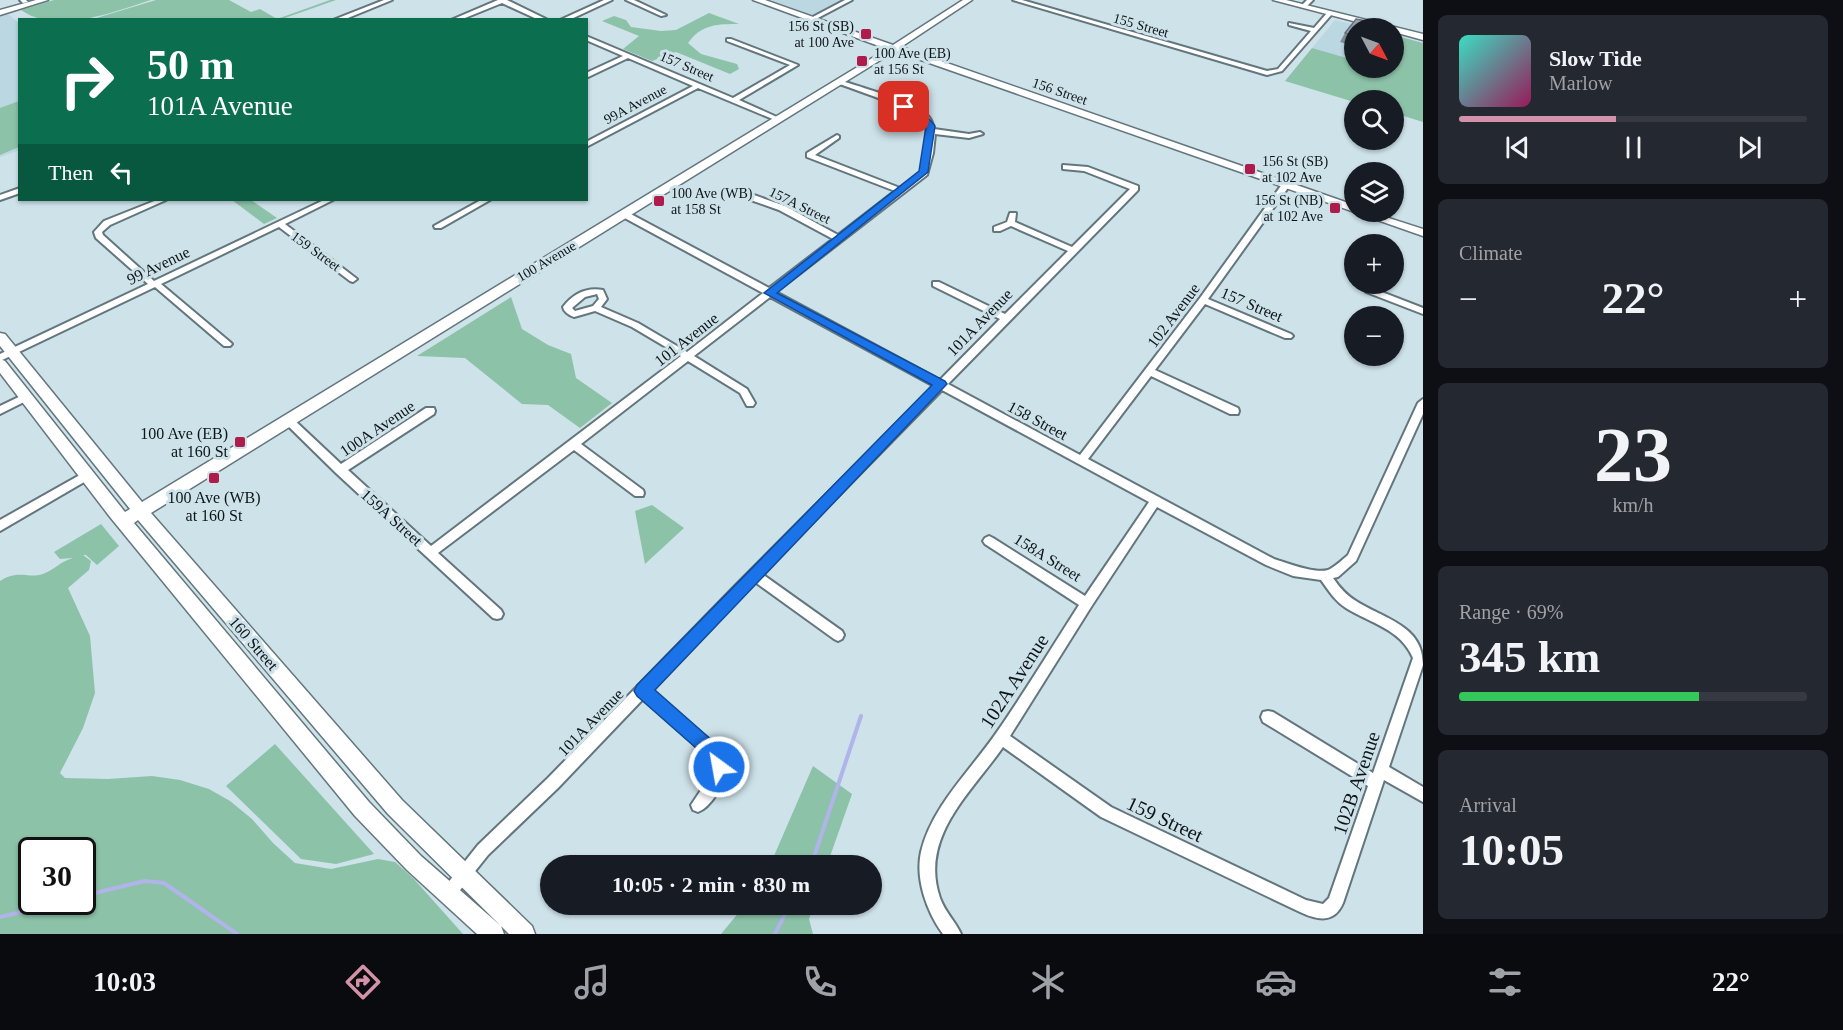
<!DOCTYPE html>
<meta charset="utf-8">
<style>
body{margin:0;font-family:"Times New Roman",serif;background:#242831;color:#f1f3f6;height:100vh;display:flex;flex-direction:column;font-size:22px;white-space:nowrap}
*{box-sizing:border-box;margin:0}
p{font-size:20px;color:#9ea1a6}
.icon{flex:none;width:33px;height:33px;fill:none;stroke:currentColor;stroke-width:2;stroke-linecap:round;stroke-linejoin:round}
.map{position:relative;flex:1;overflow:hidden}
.drawer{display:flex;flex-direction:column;gap:15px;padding:15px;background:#0d0f14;width:420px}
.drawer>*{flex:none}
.banner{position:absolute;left:18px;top:18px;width:570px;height:183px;border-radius:0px;box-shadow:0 2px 4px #0004;background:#0b6e4f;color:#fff;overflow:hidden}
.needle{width:39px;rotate:131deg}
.fabs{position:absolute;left:1344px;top:18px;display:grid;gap:12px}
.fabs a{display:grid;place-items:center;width:60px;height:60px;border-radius:50%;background:#171b24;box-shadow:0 2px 4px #0004;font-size:30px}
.speed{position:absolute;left:18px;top:837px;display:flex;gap:12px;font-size:30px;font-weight:700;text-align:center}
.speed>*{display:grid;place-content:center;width:78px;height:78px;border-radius:50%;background:#171b24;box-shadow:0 2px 4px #0004;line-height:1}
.speed .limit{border:3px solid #111;border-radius:9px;background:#fff;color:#111}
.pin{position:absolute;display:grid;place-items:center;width:51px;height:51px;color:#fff;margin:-26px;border-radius:12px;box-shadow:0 3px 9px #0006}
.me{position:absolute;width:66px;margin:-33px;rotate:328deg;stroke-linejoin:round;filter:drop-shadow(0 0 4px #0008)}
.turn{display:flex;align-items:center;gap:21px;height:126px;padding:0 30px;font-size:27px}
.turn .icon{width:78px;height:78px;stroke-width:2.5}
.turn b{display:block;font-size:42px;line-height:51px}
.then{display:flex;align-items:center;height:57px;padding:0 30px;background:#0003;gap:12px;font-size:22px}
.big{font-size:45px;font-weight:800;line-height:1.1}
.drawer .widget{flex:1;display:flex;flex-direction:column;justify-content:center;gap:9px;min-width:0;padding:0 21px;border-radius:9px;background:#242831}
.drawer .dial{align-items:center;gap:0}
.dial b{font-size:78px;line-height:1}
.song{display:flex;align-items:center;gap:18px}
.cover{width:72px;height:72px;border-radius:9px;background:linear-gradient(135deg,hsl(170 70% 55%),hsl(330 70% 35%))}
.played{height:6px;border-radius:3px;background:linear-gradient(90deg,#d392a9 45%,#363941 45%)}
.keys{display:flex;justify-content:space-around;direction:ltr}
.heat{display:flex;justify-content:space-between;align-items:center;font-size:33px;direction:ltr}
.charge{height:9px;border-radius:4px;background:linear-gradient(90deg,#34c759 69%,#363941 0)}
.trip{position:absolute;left:540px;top:855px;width:342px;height:60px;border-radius:30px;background:#171b24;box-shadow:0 2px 4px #0004;font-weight:800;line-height:60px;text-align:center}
.tab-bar{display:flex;height:96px;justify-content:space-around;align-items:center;background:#090b0e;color:#9ea1a6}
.tab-bar .icon{width:42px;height:42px}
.tab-bar .selected{color:#d392a9}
.tab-bar b{font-size:27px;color:#f1f3f6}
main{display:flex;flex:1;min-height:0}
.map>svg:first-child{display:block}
</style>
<main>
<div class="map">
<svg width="1423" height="934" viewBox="0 0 1423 934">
<rect width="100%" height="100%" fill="#cee2ea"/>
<path fill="#bbd7e2" d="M770 0H840L813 15Z
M7 13 19 23 20 150 0 157V15Z
M1335 20 1368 28H1354V60L1312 48Z"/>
<path fill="#8cc2a8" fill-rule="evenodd" d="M54 0H151C113 12 56 35 21 10Z
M156 0H229L251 12 260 9 277 19 330 0H336L282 19H93Z
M709 13 739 24C718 24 701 24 688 43L701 54 737 64 739 69 730 74 676 52 652 61 623 49 639 36 602 21 614 16 626 20 631 27 661 31 676 30Z
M1394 35 1423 43V122L1394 113V100L1354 102 1285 81 1312 48 1354 60V68H1394Z
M19 101V147L0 155V108Z
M232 200H251L277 218 264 224Z
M511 297 522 329 548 345 571 354 576 378 612 403 580 428 548 405 522 404 465 358 417 356Z
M652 505 684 528 645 564 635 511Z
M101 524 119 546 97 565 86 555H83L91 561 89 570 68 588 90 636 95 693 83 728 60 773 65 778 108 779 152 776 180 780 209 789 230 801 252 819 273 843 295 863 331 869 378 859 395 862 413 878 463 934H0V581C19 569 27 579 43 574 54 570 61 561 73 558L60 559 54 552ZM32 850H82V902H32Z
M275 744 374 854 336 864 301 859 226 786Z
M813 766 852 794 827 865H770Z
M745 905H814L809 919 813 934H721Z"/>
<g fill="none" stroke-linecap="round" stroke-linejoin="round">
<path stroke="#b0b4e9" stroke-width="4" d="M811 866 861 716
M82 896 145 881 164 883 237 934
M0 917 62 902
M775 934 790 904"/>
<g stroke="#63767d" stroke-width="4">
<path id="street" d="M20 0H26L28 2 23 3Z
M384 0H392L343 20H333Z
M498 0H507L548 20H539L502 3 460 20H451Z
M604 0H612L569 20H560Z
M626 0H634L666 15 661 16Z
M845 0H852L814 20 809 19Z
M1013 0H1022L1267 71 1278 69 1311 31 1289 25V23L1314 28 1327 13 1332 14 1282 71 1267 75Z
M1307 0H1313L1306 7H1302L1301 6Z
M586 36 733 98 790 65 727 41V39H731L798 65 739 100 779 118V120H775L698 88 586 147V142L693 86 628 58 586 78V73L623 56 586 40Z
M839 80C860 87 914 102 928 116 932 120 933 125 934 129L969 134 980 132 983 134 969 138 935 134 933 153 927 175 776 292 940 380 1000 319 933 286V282H939L1005 314 1068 251 1011 226 1000 231H994V227L1007 222 1010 213H1016L1015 222 1072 247 1130 189 1084 171 1063 169V165L1088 167 1138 186V190L948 384 1080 455 1200 298 1283 183H1286L1290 185 1208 299 1291 334 1293 336 1291 338H1285L1205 304 1155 370 1238 408 1239 411 1238 414H1230L1151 376 1088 459 1274 559C1287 563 1315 574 1328 570 1335 567 1342 560 1348 555L1418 403 1423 399V414L1356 561 1338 577 1333 578C1340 588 1346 595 1356 601 1384 619 1423 625 1423 665L1389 767 1423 787V802L1384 780 1343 903C1334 924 1317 920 1300 912L1101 817 1003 747C971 793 919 837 940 898 945 912 955 921 961 934H943C927 912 915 879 921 852 932 806 971 770 997 732 1026 690 1052 647 1079 605L985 544 983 541 985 538 989 536 993 538 1085 596 1149 502 942 390 762 574 842 631 844 635 842 639 838 641 834 639 755 582 651 690 722 751C724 758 727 764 726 771 724 785 711 807 698 812L693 810 691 805 711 775 712 760 643 699 558 788 488 855 453 899 448 902 443 899 440 894 443 889 478 845 548 778 736 585 934 386 770 297 694 356 747 389 755 403 753 406H747L740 393 688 361 581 444 643 490 644 493 643 496H635L574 450 438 553 501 610 503 614 501 618 497 619 493 618 336 473 283 421 288 417 292 418 341 464 426 408H434L435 411 434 414 348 470 431 546 681 356 632 327 595 311 574 317C569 315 564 312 563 307 573 294 586 287 603 290L607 299 601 307 638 323 687 352 763 293 621 216V212H627L769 288 833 239 779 210 745 198V194H751L785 206 838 235 895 191 807 157V153L837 135 839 136V138L815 155 900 188C906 183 915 178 920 173 929 162 930 131 923 119L895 104 837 83V81ZM597 294 599 299 593 306 575 311 572 308 585 297ZM1157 507 1266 565 1293 576 1321 580C1329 591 1335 601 1346 608 1370 623 1401 629 1413 658L1373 773 1273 712 1268 711 1263 712 1261 717 1263 722 1368 786 1329 898 1323 904 1306 900 1111 807 1010 736 1091 607Z
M20 188V193L0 200V195Z
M157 200H166L110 225 102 232 103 235 154 281 324 200H333L285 224 357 279 353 282 350 281 279 227 161 284 230 342 232 344 230 346H224L155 287 0 361V354L148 284 96 238 94 232 104 221Z
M481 200H490L441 228H435L434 226Z
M1369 287 1423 308V314L1366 292V288Z
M27 393 32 397 30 399 0 414V406Z
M87 471 91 472 92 475 91 478 0 531V520Z"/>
</g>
<g stroke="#63767d" stroke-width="3">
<path id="secondary" d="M36 0H48L0 15V10Z
M753 0H765L893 45 963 0H972L901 47 1354 205V212H1370L1423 229V236L895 51 151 513 402 800 532 926 535 934H509L388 814 138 520 134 523 369 802 421 856 501 926 504 934H477L407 870 355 816 110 517 0 373V359L5 361 125 512 130 509 0 346V333L5 334 142 502 887 49Z
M1273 0H1286L1423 34V40L1394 32V28H1380Z"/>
</g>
<use href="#street" fill="#fff" fill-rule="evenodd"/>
<use href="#secondary" fill="#fff" fill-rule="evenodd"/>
</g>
<path fill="#838d99" d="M1356 19 1378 23 1374 28H1354V46L1340 42 1345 33Z"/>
<path fill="#98a4b2" stroke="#6a737d" stroke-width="1.5" d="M1356 19 1378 23 1374 28H1354V36L1345 33Z"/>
<path fill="#1a73e8" stroke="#114b97" stroke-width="1.5" d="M901 105C915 105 927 115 935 126L928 172 777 293 945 381 947 384 655 690 723 750 728 767 725 773 719 776 712 773 709 760 704 755 637 696 634 691 637 685 932 385 764 293 919 171 926 126 920 118 901 109Z"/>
<g fill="#ae1c4b" stroke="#cee2ea" stroke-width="2">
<rect x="860" y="28" width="12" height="12" rx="3"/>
<rect x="856" y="55" width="12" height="12" rx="3"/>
<rect x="1244" y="163" width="12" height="12" rx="3"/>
<rect x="653" y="195" width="12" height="12" rx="3"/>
<rect x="1329" y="202" width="12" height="12" rx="3"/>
<rect x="234" y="436" width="12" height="12" rx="3"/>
<rect x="208" y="472" width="12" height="12" rx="3"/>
</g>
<g text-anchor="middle" stroke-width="6" stroke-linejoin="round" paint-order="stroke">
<g font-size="14" fill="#0e1518" stroke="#cee2ea">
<text transform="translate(1141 25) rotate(16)" y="5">155 Street</text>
<text transform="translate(687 66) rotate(23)" y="5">157 Street</text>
<text transform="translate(1060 91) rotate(19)" y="5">156 Street</text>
<text transform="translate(635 104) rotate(-28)" y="5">99A Avenue</text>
<text transform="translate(800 205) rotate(26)" y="5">157A Street</text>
<text transform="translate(316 251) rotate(36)" y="5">159 Street</text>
<text transform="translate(546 261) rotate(-31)" y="5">100 Avenue</text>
</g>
<g font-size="14" fill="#0e1518" stroke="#cee2ea" text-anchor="start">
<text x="854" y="31" text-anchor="end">156 St (SB)<tspan x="854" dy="16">at 100 Ave</tspan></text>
<text x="874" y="58">100 Ave (EB)<tspan x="874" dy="16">at 156 St</tspan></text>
<text x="1262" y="166">156 St (SB)<tspan x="1262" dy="16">at 102 Ave</tspan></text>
<text x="671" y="198">100 Ave (WB)<tspan x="671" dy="16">at 158 St</tspan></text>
<text x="1323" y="205" text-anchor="end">156 St (NB)<tspan x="1323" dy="16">at 102 Ave</tspan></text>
</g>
<g font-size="16" fill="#0e1518" stroke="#cee2ea">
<text transform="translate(158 265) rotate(-26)" y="6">99 Avenue</text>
<text transform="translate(1252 304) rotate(23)" y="6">157 Street</text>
<text transform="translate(1173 315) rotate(-53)" y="6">102 Avenue</text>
<text transform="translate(979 322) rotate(-46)" y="6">101A Avenue</text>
<text transform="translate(686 339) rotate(-38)" y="6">101 Avenue</text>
<text transform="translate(1038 420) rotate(28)" y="6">158 Street</text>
<text transform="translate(377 428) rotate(-34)" y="6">100A Avenue</text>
<text transform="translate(392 517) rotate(42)" y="6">159A Street</text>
<text transform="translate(1048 557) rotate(32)" y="6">158A Street</text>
<text transform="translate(254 643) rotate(49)" y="6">160 Street</text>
<text transform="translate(590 722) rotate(-46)" y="6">101A Avenue</text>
</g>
<g font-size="16" fill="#0e1518" stroke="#cee2ea" text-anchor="end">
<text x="228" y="439">100 Ave (EB)<tspan x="228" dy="18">at 160 St</tspan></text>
<text x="214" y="503" text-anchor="middle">100 Ave (WB)<tspan x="214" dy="18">at 160 St</tspan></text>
</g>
<g font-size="20" fill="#0e1518" stroke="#cee2ea">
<text transform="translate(1014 681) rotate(-57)" y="7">102A Avenue</text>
<text transform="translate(1356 783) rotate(-71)" y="7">102B Avenue</text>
<text transform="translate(1165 819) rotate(25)" y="7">159 Street</text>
</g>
</g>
</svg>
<div class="fabs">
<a><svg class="needle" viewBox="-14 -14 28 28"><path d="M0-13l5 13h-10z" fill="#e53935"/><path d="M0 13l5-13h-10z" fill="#9ea1a6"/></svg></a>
<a><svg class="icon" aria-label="search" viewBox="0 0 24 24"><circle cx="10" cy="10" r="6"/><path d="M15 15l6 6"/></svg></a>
<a><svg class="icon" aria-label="layers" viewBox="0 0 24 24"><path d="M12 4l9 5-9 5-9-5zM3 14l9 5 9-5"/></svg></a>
<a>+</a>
<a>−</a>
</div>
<div class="speed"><div class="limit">30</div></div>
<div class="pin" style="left:904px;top:107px;background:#d93025"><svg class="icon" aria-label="arrive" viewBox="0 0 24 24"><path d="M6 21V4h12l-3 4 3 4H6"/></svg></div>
<svg class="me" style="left:719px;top:767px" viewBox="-20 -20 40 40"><circle r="17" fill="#1a73e8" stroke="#fff" stroke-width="3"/><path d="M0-11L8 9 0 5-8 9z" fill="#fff"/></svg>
<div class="trip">10:05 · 2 min · 830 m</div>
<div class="banner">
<div class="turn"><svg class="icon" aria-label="right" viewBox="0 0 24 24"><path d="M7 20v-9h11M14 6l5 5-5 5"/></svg><div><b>50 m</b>101A Avenue</div></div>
<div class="then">Then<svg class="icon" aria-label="left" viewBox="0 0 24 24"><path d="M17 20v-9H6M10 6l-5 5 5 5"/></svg></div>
</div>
</div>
<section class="drawer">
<div class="widget">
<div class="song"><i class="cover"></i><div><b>Slow Tide</b><p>Marlow</p></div></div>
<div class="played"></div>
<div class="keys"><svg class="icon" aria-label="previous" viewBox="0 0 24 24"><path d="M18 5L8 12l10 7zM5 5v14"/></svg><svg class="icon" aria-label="pause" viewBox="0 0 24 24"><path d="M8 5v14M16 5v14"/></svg><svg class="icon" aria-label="next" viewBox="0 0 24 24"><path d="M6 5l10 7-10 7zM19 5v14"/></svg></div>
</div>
<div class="widget"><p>Climate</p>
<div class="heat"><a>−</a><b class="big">22°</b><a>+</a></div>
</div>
<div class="widget dial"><b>23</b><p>km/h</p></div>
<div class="widget"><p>Range · 69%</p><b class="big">345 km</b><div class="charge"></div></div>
<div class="widget"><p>Arrival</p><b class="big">10:05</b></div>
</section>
</main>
<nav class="tab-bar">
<b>10:03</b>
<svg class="icon selected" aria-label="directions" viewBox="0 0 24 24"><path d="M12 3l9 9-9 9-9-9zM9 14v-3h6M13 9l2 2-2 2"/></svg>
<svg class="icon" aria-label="music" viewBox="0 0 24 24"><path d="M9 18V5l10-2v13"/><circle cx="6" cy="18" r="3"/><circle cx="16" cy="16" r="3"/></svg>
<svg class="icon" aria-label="phone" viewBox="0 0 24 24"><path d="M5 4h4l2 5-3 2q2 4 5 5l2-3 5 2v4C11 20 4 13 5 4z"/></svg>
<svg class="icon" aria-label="climate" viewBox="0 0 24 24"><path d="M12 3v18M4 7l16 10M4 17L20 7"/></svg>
<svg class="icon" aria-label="car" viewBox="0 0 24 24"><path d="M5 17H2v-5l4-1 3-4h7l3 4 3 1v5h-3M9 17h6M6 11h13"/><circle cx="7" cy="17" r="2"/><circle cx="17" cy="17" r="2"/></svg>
<svg class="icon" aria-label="filters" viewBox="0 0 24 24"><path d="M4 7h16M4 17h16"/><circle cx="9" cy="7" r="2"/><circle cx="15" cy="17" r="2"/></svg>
<b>22°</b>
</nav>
